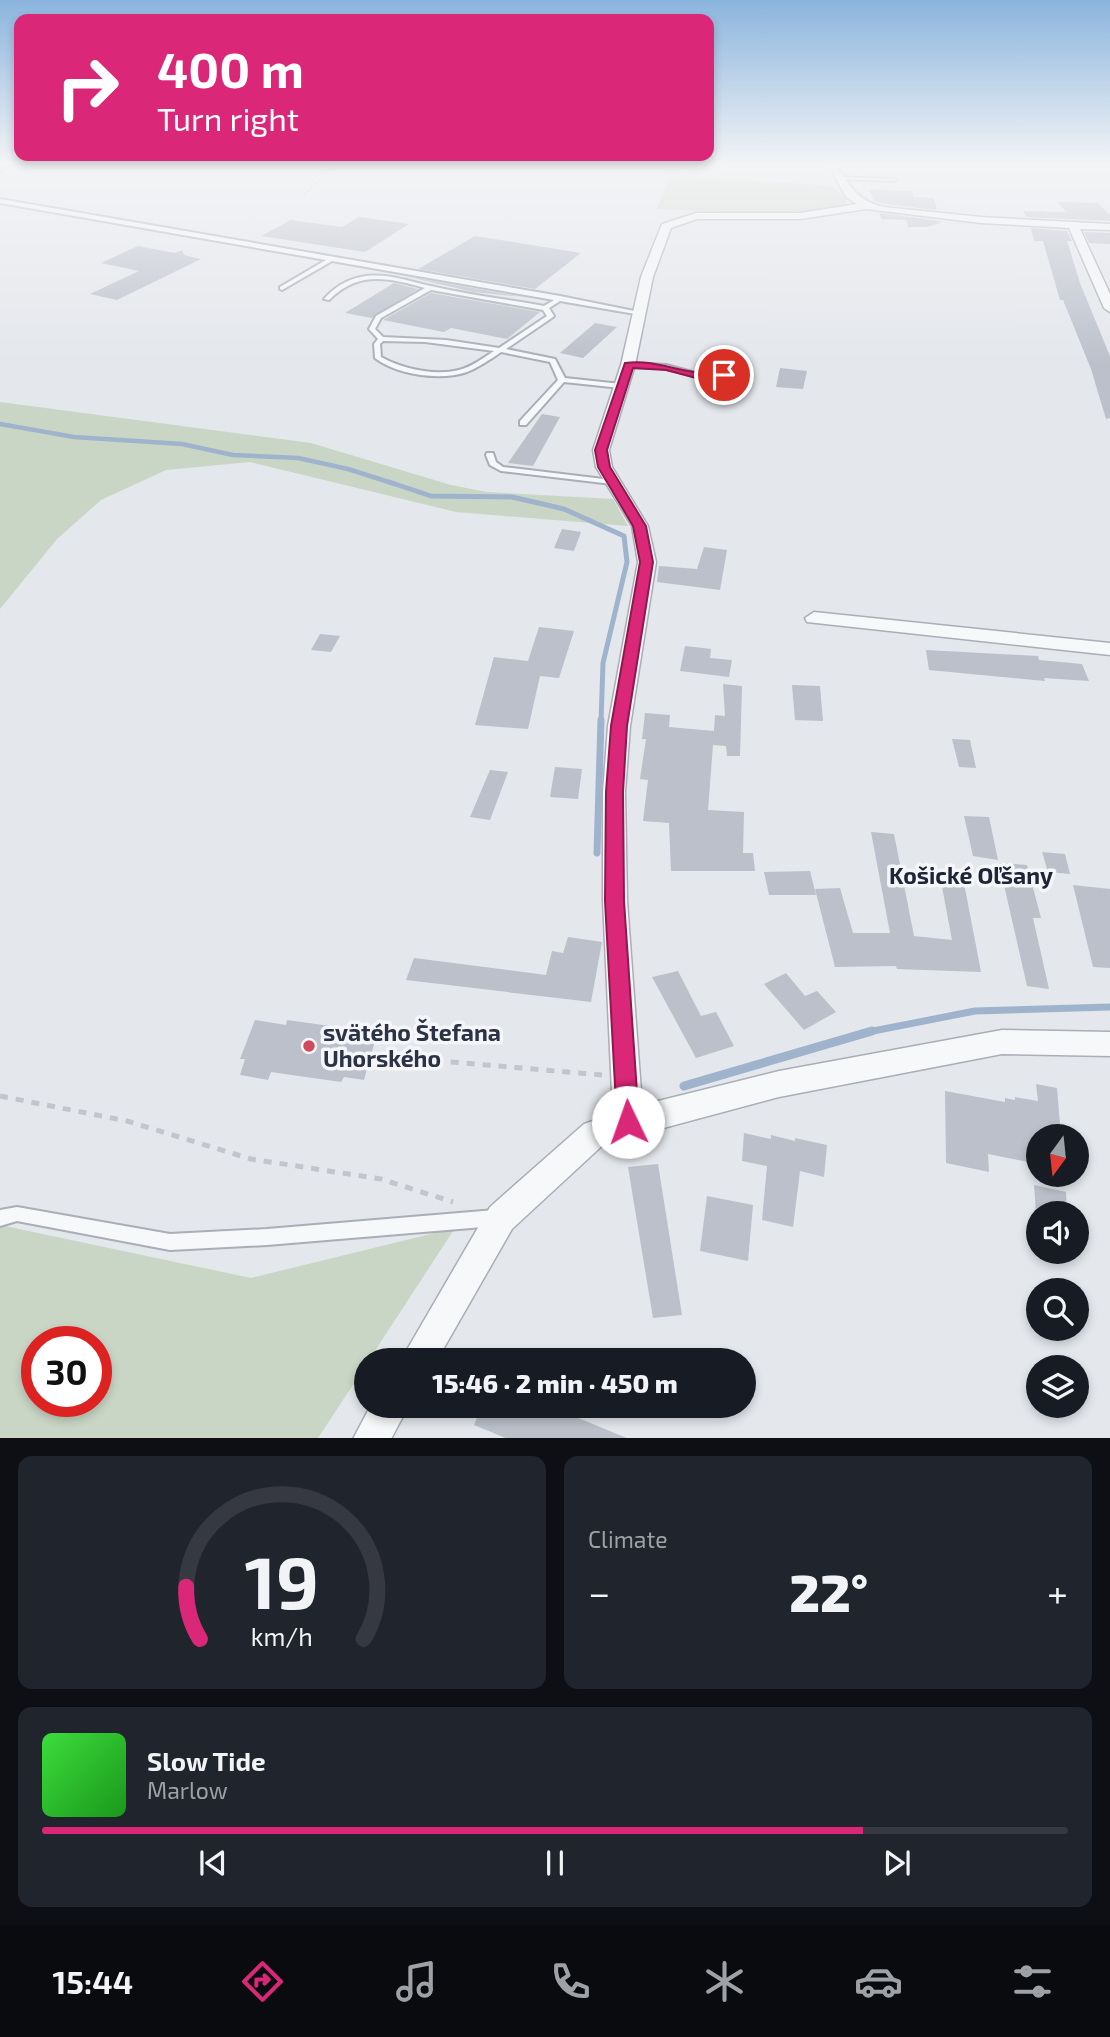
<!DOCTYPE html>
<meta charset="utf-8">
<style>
body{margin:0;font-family:"Exo 2",sans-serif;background:#20242c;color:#f1f3f6;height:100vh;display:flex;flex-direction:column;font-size:26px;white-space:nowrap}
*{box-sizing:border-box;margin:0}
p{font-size:23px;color:#9ea1a6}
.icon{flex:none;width:38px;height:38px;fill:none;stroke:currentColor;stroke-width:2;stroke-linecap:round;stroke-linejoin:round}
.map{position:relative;height:1438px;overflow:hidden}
.panel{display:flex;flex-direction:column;gap:18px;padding:18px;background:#0d0f14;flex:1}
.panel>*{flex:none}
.guide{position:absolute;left:14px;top:14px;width:700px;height:147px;border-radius:14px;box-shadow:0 4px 10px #0003;background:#db2777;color:#fff;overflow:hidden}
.needle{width:46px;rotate:195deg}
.tools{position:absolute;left:1026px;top:1124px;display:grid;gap:14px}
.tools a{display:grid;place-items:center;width:63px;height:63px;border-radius:50%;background:#171b24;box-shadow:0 4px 10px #0003;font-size:35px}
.speed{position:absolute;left:21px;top:1326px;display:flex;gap:14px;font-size:35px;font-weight:700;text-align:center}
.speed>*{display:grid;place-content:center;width:91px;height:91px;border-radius:50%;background:#171b24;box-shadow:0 4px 10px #0003;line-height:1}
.speed .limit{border:10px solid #d22;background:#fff;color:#111}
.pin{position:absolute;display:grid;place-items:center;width:60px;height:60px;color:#fff;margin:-30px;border:4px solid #fff;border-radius:50%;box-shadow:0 2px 7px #0007}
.me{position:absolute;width:77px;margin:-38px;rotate:357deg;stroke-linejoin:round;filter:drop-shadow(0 0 5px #0008)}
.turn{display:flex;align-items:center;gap:24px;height:147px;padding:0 28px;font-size:32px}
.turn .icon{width:91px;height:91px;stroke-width:2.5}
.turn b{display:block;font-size:49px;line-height:60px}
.big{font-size:52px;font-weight:800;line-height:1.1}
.panel .widget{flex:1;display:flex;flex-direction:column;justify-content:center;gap:10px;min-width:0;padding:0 24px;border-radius:14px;background:#20242c}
.panel .dial{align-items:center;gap:0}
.dial svg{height:182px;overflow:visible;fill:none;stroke:#363941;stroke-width:7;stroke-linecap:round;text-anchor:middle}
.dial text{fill:#f1f3f6;stroke:none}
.song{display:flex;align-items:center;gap:21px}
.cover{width:84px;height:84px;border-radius:10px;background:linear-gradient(135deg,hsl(120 70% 55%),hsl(120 70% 35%))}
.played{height:7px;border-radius:4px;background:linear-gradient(90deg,#db2777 80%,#363941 80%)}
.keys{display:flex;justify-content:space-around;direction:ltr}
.heat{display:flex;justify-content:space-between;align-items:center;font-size:38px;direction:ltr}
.panel .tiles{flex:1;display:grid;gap:18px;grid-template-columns:1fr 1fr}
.widget:last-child{grid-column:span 2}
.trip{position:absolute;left:354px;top:1348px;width:402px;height:70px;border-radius:35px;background:#171b24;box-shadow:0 4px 10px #0003;font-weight:800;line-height:70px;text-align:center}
.menu{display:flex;height:112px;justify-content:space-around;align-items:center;background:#090b0e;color:#9ea1a6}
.menu .icon{width:49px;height:49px}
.menu .on{color:#db2777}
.menu b{font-size:32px;color:#f1f3f6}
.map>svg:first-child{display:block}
</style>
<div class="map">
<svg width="1110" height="1439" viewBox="0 0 1110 1439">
<rect width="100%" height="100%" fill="#e4e7ec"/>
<path fill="#c9d6c5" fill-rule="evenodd" d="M670 175 833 186 846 199V207L766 214 657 209Z
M0 402 311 443 451 485 487 492 613 499 628 526 456 512 250 462 166 470 101 500 57 539 0 609Z
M0 1225 251 1278 455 1228 369 1360H366V1365L318 1438 0 1439ZM37 1342H96V1402H37Z"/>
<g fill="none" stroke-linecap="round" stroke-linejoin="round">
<path stroke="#9fb4cc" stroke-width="3.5" d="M0 173 12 163"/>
<path stroke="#9fb4cc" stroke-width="4.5" d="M0 424 74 437 182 444 233 455 298 458 348 469 395 484"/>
<path stroke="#9fb4cc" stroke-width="5" d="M389 482 431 496 512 497 564 509 624 536 627 562 603 663 601 722"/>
<path stroke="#9fb4cc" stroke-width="7" d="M597 853 601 720
M863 1033 975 1011 1110 1007"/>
<path stroke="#9fb4cc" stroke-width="9" d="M684 1086 872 1031"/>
</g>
<path fill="#bbc0ca" d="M869 190 912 191 914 197 934 198 937 210 885 204 874 201Z
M1058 202 1098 203 1110 215V221L1026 217 1023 211 1066 212Z
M879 213 940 221 941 223 926 227H908L907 220 882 219Z
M359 217 409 224 365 252 261 236 291 220 342 227Z
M1031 228 1067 231 1072 241H1067L1080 283 1110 356V418L1106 419 1091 369 1063 300H1060L1043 241H1034Z
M1084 232 1110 233V244L1089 243Z
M475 236 581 253 535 289 418 269Z
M138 246 175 253 182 250 184 255 201 259 117 300 90 294 139 271 101 263Z
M405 276 523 297 473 292Z
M394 283 418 289 372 318 345 313Z
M431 293 540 312 507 339 451 328 444 332 383 320Z
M595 323 617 327 583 358 560 353Z
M780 368 807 371 803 389 776 387Z
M542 414 560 417 533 466 508 463Z
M562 529 581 532 574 551 554 548Z
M704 547 727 550 720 590 657 582 659 566 697 569Z
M539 627 574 631 559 678 540 676 528 729 475 725 494 657 528 661Z
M320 634 340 636 331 652 311 650Z
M685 646 711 649 710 658 732 660 729 677 680 671Z
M926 650 1038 656 1039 660 1082 664 1089 681 1044 678 1045 681 929 670Z
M723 684 742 686 740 756H727L726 746 713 745 708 810 744 812 743 853H753L755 871H671L669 823 643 821 648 780 640 779 646 739H642L645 713 670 715 669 727 714 731 715 715 725 716Z
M792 685 820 686 823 721 795 720Z
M952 739 970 740 976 768 959 767Z
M555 767 582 769 578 799 550 797Z
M490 770 508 772 490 820 470 817Z
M964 816 989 817 998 860 973 856Z
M871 832 894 834 914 936 952 940 940 876 963 878 981 972 897 969 896 966 835 967 815 889 840 888 853 933H890Z
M1042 852 1065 854 1070 874 1048 872Z
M999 863 1027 865 1041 918H1033L1049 989 1027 986Z
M810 871 816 895H769L764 872Z
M1073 885 1110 889V968L1093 967Z
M568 937 602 942 591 1002 406 980 414 958 546 975 552 951 563 953Z
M678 971 701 1016 716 1012 734 1046 696 1058 652 977Z
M786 973 805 996 817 991 836 1012 804 1030 764 984Z
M255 1020 286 1025 287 1020 359 1030 358 1034 376 1037 364 1080 344 1077 341 1082 271 1072 268 1080 240 1075 245 1059H240Z
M1036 1084 1057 1088 1061 1136H1038V1164L988 1154 989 1172 946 1163 945 1091 1005 1102V1098L1015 1100V1097L1038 1101Z
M744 1133 771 1139V1135L795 1141V1138L827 1145 824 1177 800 1171 793 1227 762 1220 767 1166 742 1161Z
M658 1164 682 1315 653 1318 628 1167Z
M1034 1185 1066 1192 1067 1213H1036Z
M707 1196 753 1205 748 1261 700 1251Z
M482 1405H547L629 1439H508L474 1425Z"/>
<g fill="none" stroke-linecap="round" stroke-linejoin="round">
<g stroke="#a9aeb7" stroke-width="4">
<path id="service" d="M838 177 895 179 897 180 895 181 840 179Z
M0 199 560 296 644 313 641 315 560 301 549 308 554 316 553 317 506 349 555 359 565 378 621 384 625 386 621 388 564 382 526 425H520V421L558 380 550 362 501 352C491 359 479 367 467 372 440 381 397 375 375 358L374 344 378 339 369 329 376 316 425 288C388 278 359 270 329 300L324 299C334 288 345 280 361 277 384 272 408 281 431 286 468 295 506 299 544 306L554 300 332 261 282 290 280 289V287L326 260 0 203ZM431 290 543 310 547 316 499 348 446 340 383 337 375 329 381 318ZM383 341 425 342 494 351C483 358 472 367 459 370 434 376 403 369 381 357L380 344Z
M731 351 734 353 727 375C708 384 687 373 667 369 655 367 641 368 628 367L625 365 628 363 666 365 700 374 721 373 728 353Z
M487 453H493L496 462 503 467 612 480 616 482 612 484 501 471 490 465 486 455Z
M17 1207 170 1234 267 1229 495 1210 501 1213 503 1218 501 1223 495 1226 267 1245 170 1250 17 1221 0 1226V1210Z"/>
</g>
<g stroke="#a9aeb7" stroke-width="3">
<path id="minor" d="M827 163H835C849 185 857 201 884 207L981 217 1110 224V230L1080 229 1110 294V312L1104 308 1069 228 981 223 866 209 800 219H697L671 228 653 277 635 365 609 450 612 467 648 526 656 562 630 726 625 792 627 901 642 1105 779 1071 1002 1030 1110 1032V1056L1002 1054 779 1097 604 1144 512 1229 437 1360H401L490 1207 584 1124 613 1114 603 901V792L608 726 638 562 632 526 596 467 593 450 621 365 641 277 662 224 696 213H800L857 204 846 197Z
M814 612 1110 643V655L807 622 805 618Z
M371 1405H409L391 1439H353Z"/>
</g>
<path stroke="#c2c5cb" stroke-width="2" stroke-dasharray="2.5 2.5" stroke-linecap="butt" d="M304 195 335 163"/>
<path stroke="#c2c5cb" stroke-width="5" stroke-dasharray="8 8" stroke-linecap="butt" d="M371 1055 602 1075
M0 1096 127 1121 251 1159 381 1179 453 1202"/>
<use href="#service" fill="#f7f8fa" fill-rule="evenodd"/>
<use href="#minor" fill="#f7f8fa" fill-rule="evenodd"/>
</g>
<linearGradient id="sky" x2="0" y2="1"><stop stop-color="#8bb4dd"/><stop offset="0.45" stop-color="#f3f4f6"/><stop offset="1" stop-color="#f3f4f6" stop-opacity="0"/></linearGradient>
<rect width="1110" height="364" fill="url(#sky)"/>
<path fill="#db2777" stroke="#8e194d" stroke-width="2" d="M625 363C652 359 676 371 702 373 712 373 721 370 729 375L700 379 666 370 633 368 607 450 610 467 646 526 653 562 627 726 623 792 624 901 639 1122 636 1129 628 1132 620 1129 617 1122 605 901 606 792 611 726 640 562 633 526 598 467 595 450Z"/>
<circle fill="#d1495b" stroke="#f4f6f9" stroke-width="2.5" cx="309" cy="1046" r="7"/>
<g text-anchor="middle" stroke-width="7" stroke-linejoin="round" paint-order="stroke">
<g font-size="23" font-weight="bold" fill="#1d2536" stroke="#f4f6f9">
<text x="971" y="884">Košické Oľšany</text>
</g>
<g font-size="23" font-weight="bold" fill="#2b3445" stroke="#f4f6f9" text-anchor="start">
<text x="323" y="1041">svätého Štefana<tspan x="323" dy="26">Uhorského</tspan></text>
</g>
</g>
</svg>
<div class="tools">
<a><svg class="needle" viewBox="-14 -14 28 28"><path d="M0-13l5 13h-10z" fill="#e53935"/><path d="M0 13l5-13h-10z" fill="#9ea1a6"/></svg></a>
<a><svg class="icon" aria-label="sound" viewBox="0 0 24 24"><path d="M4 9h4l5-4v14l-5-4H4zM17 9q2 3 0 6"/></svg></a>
<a><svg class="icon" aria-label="search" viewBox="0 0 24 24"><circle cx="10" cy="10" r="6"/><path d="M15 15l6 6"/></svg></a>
<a><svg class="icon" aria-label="layers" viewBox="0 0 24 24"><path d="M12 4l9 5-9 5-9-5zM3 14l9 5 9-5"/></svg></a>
</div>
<div class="speed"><div class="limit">30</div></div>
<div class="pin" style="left:724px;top:375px;background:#d93025"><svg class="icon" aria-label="arrive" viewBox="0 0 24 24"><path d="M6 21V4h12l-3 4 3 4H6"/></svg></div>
<svg class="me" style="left:628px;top:1122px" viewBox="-20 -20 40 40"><circle r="19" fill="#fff"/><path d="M0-13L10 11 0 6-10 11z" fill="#db2777"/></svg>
<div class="trip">15:46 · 2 min · 450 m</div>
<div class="guide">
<div class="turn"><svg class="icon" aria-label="right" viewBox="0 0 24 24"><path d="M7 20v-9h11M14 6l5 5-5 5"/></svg><div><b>400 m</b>Turn right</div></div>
</div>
</div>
<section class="panel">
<div class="tiles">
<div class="widget dial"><svg viewBox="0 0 100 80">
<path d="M14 69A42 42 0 1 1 86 69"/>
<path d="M14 69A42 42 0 0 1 8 46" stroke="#db2777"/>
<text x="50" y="56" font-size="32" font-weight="700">19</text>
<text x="50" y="72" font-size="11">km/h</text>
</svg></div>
<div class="widget"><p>Climate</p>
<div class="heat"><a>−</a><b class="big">22°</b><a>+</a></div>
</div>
<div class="widget">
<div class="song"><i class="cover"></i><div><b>Slow Tide</b><p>Marlow</p></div></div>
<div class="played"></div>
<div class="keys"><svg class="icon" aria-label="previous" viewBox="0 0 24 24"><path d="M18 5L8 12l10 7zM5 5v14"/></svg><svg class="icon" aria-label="pause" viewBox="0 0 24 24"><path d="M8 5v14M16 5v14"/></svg><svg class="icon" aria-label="next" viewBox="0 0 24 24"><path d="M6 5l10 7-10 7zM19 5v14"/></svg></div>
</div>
</div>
</section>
<nav class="menu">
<b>15:44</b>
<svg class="icon on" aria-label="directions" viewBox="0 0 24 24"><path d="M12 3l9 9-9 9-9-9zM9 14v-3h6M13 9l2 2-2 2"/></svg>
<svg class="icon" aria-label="music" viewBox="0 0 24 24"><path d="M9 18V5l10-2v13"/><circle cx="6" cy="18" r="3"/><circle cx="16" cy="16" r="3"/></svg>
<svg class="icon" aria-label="phone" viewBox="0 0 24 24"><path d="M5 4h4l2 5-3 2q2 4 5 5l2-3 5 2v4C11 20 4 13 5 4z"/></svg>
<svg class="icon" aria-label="climate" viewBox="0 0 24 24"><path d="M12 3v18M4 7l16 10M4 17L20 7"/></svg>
<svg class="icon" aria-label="car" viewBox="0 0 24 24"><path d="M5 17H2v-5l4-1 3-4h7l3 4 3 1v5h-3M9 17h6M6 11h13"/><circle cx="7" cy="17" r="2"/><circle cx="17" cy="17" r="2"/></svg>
<svg class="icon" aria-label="filters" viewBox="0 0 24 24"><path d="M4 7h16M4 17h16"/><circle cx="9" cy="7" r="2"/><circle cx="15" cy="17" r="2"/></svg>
</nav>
